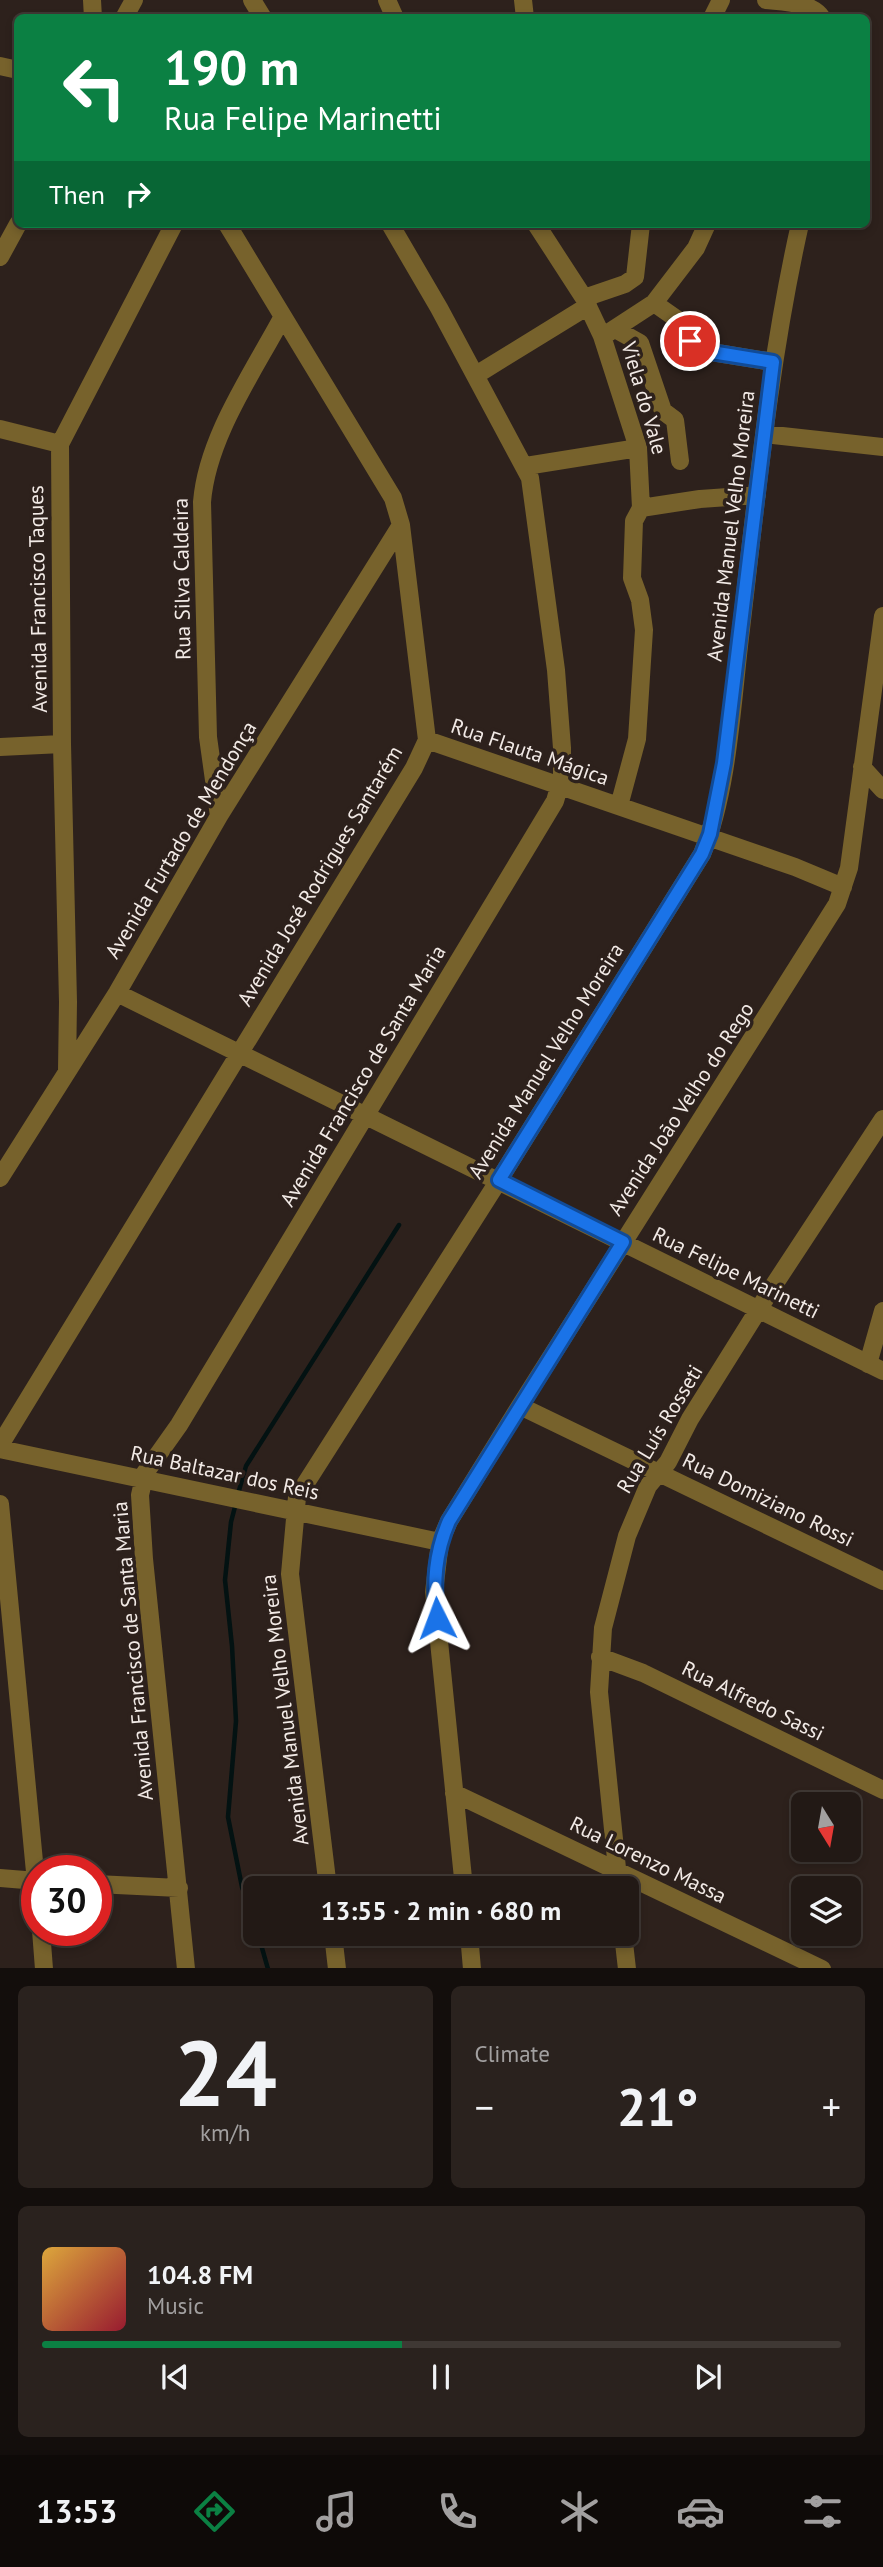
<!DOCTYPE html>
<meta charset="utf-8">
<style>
body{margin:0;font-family:"PT Sans",sans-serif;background:#2a221e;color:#f1f3f6;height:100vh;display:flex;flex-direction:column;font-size:26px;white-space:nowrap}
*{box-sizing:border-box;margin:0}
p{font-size:23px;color:#a2a0a0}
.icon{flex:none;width:38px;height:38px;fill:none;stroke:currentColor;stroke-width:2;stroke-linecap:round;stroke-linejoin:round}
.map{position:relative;height:1968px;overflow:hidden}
.side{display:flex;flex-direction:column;gap:18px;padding:18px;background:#130e0c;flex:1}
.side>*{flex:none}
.guide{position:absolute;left:14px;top:14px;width:856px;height:214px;border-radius:10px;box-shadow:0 4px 10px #0003,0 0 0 2px #3f3834;background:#0b8043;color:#fff;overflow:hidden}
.needle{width:46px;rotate:169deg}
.fabs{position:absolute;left:791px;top:1792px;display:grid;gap:14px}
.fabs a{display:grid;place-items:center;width:70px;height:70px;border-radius:10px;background:#221915;box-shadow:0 4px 10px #0003,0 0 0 2px #3f3834;font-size:35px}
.speed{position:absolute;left:21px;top:1855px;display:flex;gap:14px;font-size:35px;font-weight:700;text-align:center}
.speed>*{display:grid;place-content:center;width:91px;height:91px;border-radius:50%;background:#221915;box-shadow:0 4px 10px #0003,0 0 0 2px #3f3834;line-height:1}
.speed .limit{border:10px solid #d22;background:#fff;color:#111}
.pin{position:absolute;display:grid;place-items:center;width:60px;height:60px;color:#fff;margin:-30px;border:4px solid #fff;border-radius:50%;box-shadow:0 2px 7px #0007}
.me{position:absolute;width:77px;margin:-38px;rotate:357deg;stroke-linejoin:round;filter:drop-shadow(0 0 5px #0008)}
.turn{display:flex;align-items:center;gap:24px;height:147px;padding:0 35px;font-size:32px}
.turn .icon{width:91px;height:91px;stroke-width:2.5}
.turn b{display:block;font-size:49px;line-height:60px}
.then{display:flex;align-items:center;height:66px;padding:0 35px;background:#0003;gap:14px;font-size:26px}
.big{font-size:52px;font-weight:700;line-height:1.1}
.side .tile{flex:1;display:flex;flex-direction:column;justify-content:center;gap:10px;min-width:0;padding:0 24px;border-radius:10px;background:#2a221e}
.side .dial{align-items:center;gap:0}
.dial b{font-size:91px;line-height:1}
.song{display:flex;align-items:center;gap:21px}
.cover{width:84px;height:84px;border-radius:10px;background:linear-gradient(135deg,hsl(40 70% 55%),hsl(350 70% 35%))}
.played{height:7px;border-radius:4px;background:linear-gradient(90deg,#0b8043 45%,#3f3834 45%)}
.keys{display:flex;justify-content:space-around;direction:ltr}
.heat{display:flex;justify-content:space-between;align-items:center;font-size:38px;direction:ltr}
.side .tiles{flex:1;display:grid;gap:18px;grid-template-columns:1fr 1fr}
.tile:last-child{grid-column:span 2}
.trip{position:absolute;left:243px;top:1876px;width:396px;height:70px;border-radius:10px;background:#221915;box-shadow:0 4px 10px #0003,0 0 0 2px #3f3834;font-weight:700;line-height:70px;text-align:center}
.menu{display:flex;height:112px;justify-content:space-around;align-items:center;background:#0e0a08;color:#a2a0a0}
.menu .icon{width:49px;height:49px}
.menu .active{color:#0b8043}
.menu b{font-size:32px;color:#f1f3f6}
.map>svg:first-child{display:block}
</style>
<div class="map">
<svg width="883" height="1969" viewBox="0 0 883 1969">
<rect width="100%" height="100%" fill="#2d211c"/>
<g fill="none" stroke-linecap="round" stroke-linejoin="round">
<path stroke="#031212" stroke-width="4.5" d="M238 1494 246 1466 399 1225
M236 1503 231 1522 225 1580 232 1646 236 1721 228 1817 242 1887 256 1926
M258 1934 268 1969"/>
<path stroke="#77622c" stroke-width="18" d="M92 0 93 18
M252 0 263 18
M387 0 395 18
M523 0 525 18
M766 0C783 2 812 2 822 18
M124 18 134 0
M712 18 721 0
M0 66 18 70
M536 224 584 298 602 336 638 448 641 508 634 521 632 578 640 600 644 630 637 739 619 806
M0 257 18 224
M584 298 625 284 635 277 641 224
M654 303 681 322 690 342 699 350 773 362
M615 329 640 343 663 411 675 420 680 461
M608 333 654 303 696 248 707 224
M476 375 588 306
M0 429 60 444
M764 434 883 447
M526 466 638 448
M641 508 700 499 757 495
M427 740 795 867 843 887
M0 747 62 744
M862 767 883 790
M219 816 208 737 202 502C207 438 252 374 282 318
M117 993 883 1371
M67 1071 68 1002 62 744 60 444 174 224
M0 1178 117 993 219 816 401 525
M868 1364 883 1311
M520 1406 883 1581
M0 1445 414 768 427 740 401 525 393 498 227 224
M0 1449 440 1542
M0 1504 37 1893
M600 1657 643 1673 883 1790
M454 1793 822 1969
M0 1878 37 1881
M96 1884 179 1888
M328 1888 290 1574 297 1497 499 1180 702 854C729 788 732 700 741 629 757 493 770 357 800 224
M464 1888 434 1592 440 1542 449 1521 520 1406 837 904 849 868 883 616
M619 1888 599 1692 603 1628 627 1536 648 1486 668 1462 690 1419 772 1288 883 1119
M41 1930 44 1969
M333 1934 337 1969
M469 1934 472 1969
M623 1934 627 1969
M186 1969 144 1559 140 1495 145 1473 179 1425 555 801 562 777V748L556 670 530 478 439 308 390 224"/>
</g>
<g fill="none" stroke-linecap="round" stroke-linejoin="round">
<g stroke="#114b97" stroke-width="18">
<path id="route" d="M437 1618C433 1583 435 1553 449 1521L623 1242 499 1180 702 854 710 834 724 763 773 362 699 350 690 341"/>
</g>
<use href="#route" stroke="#1a73e8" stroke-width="12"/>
</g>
<g text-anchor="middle" stroke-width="7" stroke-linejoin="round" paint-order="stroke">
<g font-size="21" fill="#f2eae6" stroke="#2d211c">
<text transform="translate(644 398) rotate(74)" y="7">Viela do Vale</text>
<text transform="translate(731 526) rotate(-83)" y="7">Avenida Manuel Velho Moreira</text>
<text transform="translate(182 579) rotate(-91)" y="7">Rua Silva Caldeira</text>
<text transform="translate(38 599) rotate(-91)" y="7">Avenida Francisco Taques</text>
<text transform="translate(530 752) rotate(19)" y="7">Rua Flauta Mágica</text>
<text transform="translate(181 840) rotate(-59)" y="7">Avenida Furtado de Mendonça</text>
<text transform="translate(320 876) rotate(-59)" y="7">Avenida José Rodrigues Santarém</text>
<text transform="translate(546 1061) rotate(-58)" y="7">Avenida Manuel Velho Moreira</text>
<text transform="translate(363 1076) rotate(-59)" y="7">Avenida Francisco de Santa Maria</text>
<text transform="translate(681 1109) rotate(-57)" y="7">Avenida João Velho do Rego</text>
<text transform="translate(736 1273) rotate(26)" y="7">Rua Felipe Marinetti</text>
<text transform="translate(660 1429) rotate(-59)" y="7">Rua Luís Rosseti</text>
<text transform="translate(225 1473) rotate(12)" y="7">Rua Baltazar dos Reis</text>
<text transform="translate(768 1500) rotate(26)" y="7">Rua Domiziano Rossi</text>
<text transform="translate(133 1651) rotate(-95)" y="7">Avenida Francisco de Santa Maria</text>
<text transform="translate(753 1701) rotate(26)" y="7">Rua Alfredo Sassi</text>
<text transform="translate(285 1710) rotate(-97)" y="7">Avenida Manuel Velho Moreira</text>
<text transform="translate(648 1860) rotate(26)" y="7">Rua Lorenzo Massa</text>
</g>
</g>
</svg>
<div class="fabs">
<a><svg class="needle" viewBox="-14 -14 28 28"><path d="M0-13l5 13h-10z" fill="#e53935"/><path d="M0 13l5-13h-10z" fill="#a2a0a0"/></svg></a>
<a><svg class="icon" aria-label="layers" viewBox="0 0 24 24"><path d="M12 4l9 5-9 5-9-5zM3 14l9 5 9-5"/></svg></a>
</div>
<div class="speed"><div class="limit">30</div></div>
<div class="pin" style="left:690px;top:341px;background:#d93025"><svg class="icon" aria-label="arrive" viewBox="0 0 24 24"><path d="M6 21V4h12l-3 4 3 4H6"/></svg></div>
<svg class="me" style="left:437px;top:1618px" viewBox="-20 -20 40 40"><path d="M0-17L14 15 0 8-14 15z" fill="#1a73e8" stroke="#fff" stroke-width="4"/></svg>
<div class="trip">13:55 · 2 min · 680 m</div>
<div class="guide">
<div class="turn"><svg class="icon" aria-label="left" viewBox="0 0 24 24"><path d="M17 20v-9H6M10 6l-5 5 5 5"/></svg><div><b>190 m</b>Rua Felipe Marinetti</div></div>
<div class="then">Then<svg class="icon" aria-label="right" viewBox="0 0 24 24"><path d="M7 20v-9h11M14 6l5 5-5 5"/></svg></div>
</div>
</div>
<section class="side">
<div class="tiles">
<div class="tile dial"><b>24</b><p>km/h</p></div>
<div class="tile"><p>Climate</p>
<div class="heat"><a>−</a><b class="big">21°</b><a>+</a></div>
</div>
<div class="tile">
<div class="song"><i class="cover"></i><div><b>104.8 FM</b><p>Music</p></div></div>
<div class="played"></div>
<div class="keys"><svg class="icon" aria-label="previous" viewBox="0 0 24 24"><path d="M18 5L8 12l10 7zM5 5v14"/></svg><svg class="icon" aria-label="pause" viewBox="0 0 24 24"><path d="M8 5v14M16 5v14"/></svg><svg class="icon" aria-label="next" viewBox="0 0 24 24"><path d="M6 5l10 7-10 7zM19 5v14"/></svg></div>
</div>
</div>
</section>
<nav class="menu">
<b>13:53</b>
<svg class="icon active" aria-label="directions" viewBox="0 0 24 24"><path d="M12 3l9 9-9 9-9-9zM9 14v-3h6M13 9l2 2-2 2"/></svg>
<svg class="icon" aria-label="music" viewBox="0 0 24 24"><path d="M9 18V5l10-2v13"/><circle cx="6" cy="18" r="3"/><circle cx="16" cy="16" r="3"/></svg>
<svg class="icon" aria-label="phone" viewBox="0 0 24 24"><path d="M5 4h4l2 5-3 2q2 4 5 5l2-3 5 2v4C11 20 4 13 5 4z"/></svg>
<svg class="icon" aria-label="climate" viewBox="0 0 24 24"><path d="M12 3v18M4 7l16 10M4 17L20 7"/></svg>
<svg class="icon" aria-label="car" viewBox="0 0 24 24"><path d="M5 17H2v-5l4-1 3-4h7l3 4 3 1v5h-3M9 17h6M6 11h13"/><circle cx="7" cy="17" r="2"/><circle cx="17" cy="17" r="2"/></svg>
<svg class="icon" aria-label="filters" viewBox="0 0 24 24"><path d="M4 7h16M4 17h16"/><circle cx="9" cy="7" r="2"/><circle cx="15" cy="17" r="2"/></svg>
</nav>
